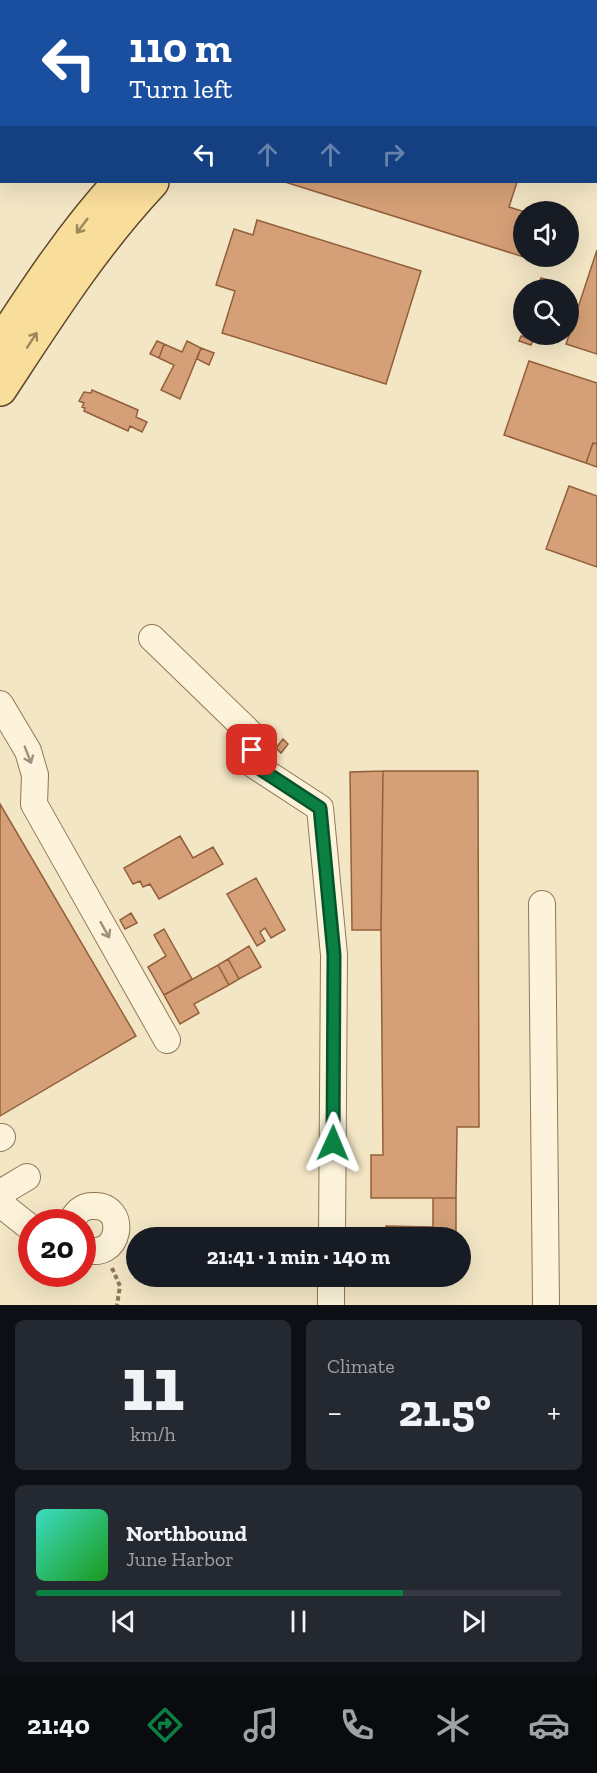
<!DOCTYPE html>
<meta charset="utf-8">
<style>
body{margin:0;font-family:"Zilla Slab",serif;background:#242831;color:#f1f3f6;height:100vh;display:flex;flex-direction:column;font-size:22px;white-space:nowrap}
*{box-sizing:border-box;margin:0}
p{font-size:20px;color:#9ea1a6}
.icon{flex:none;width:33px;height:33px;fill:none;stroke:currentColor;stroke-width:2;stroke-linecap:round;stroke-linejoin:round}
.map{position:relative;height:1305px;overflow:hidden}
.side{display:flex;flex-direction:column;gap:15px;padding:15px;background:#0d0f14;flex:1}
.side>*{flex:none}
.top-card{position:absolute;left:0px;top:0px;width:597px;height:183px;box-shadow:0 6px 24px #0002;background:#1a4fa0;color:#fff;overflow:hidden}
.fabs{position:absolute;left:513px;top:201px;display:grid;gap:12px}
.fabs a{display:grid;place-items:center;width:66px;height:66px;border-radius:50%;background:#171b24;box-shadow:0 6px 24px #0002;font-size:30px}
.speed{position:absolute;left:18px;top:1209px;display:flex;gap:12px;font-size:30px;font-weight:700;text-align:center}
.speed>*{display:grid;place-content:center;width:78px;height:78px;border-radius:50%;background:#171b24;box-shadow:0 6px 24px #0002;line-height:1}
.speed .limit{border:9px solid #d22;background:#fff;color:#111}
.pin{position:absolute;display:grid;place-items:center;width:51px;height:51px;color:#fff;margin:-26px;border-radius:12px;box-shadow:0 3px 9px #0006}
.me{position:absolute;width:66px;margin:-33px;rotate:1deg;stroke-linejoin:round;filter:drop-shadow(0 0 4px #0008)}
.turn{display:flex;align-items:center;gap:21px;height:126px;padding:0 30px;font-size:27px}
.turn .icon{width:78px;height:78px;stroke-width:2.5}
.turn b{display:block;font-size:42px;line-height:51px}
.lanes{display:flex;align-items:center;height:57px;padding:0 30px;background:#0003;justify-content:center;gap:30px;direction:ltr}
.lanes .off{opacity:.35}
.big{font-size:45px;font-weight:700;line-height:1.1}
.side .tile{flex:1;display:flex;flex-direction:column;justify-content:center;gap:9px;min-width:0;padding:0 21px;border-radius:9px;background:#242831}
.side .dial{align-items:center;gap:0}
.dial b{font-size:78px;line-height:1}
.song{display:flex;align-items:center;gap:18px}
.cover{width:72px;height:72px;border-radius:9px;background:linear-gradient(135deg,hsl(170 70% 55%),hsl(120 70% 35%))}
.played{height:6px;border-radius:3px;background:linear-gradient(90deg,#0b8043 70%,#363941 70%)}
.keys{display:flex;justify-content:space-around;direction:ltr}
.heat{display:flex;justify-content:space-between;align-items:center;font-size:33px;direction:ltr}
.side .tiles{flex:1;display:grid;gap:15px;grid-template-columns:1fr 1fr}
.tile:last-child{grid-column:span 2}
.trip{position:absolute;left:126px;top:1227px;width:345px;height:60px;border-radius:30px;background:#171b24;box-shadow:0 6px 24px #0002;font-weight:700;line-height:60px;text-align:center}
.tabs{display:flex;height:96px;justify-content:space-around;align-items:center;background:#090b0e;color:#9ea1a6}
.tabs .icon{width:42px;height:42px}
.tabs .active{color:#0b8043}
.tabs b{font-size:27px;color:#f1f3f6}
.map>svg:first-child{display:block}
</style>
<div class="map">
<svg width="597" height="1305" viewBox="0 0 597 1305">
<rect width="100%" height="100%" fill="#f3e6c5"/>
<path fill="#d5a077" stroke="#935f3b" stroke-width="1.5" d="M24 0H62L63 2H25Z
M81 0H135L136 2H82Z
M179 0H253L250 2H180Z
M285 182H517L509 207 525 212 524 256H545L543 263Z
M257 220 421 271 386 384 222 333 235 291 216 285 234 229 253 235Z
M597 250V354L566 344Z
M541 278 553 281 550 290H537Z
M521 336 533 340 531 345 519 341Z
M157 341 164 344 159 358 150 354Z
M187 341 201 348 180 399 161 390 174 365 159 358 164 344 182 352Z
M201 348 214 353 209 365 197 359Z
M529 361 597 383V444L593 443 586 463 504 435Z
M92 390 138 410 136 417 147 422 142 432 130 426 128 431 84 411 85 408 82 407 84 403 79 401 84 392 91 393Z
M593 443 597 444V467L586 463Z
M569 486 597 496V567L546 549Z
M283 739 288 744 281 753 276 748Z
M383 771H478L479 1127H457L456 1198H371V1155H383L381 930Z
M383 771 381 930H352L350 772Z
M0 804 136 1036 0 1116Z
M180 836 193 858 213 847 223 864 159 899 150 884 143 887 140 881 133 884 124 868Z
M256 878 285 930 271 938 265 928 260 932 265 941 257 946 227 894Z
M131 913 137 923 125 929 120 920Z
M164 929 192 979 164 995 148 967 166 956 154 935Z
M249 946 261 967 239 979 228 959Z
M228 959 239 979 229 985 218 965Z
M218 965 229 985 194 1004 199 1013 180 1024 164 995Z
M433 1198H456V1238H360L361 1228H380L379 1234H386V1226L433 1227Z"/>
<g fill="none" stroke-linecap="round" stroke-linejoin="round">
<g stroke="#917758" stroke-width="28">
<path id="minor" d="M287 2 290 0
M152 638 255 738 248 761 320 808 334 955 332 1238
M0 704 28 751 35 775 34 804 167 1040
M542 904 546 1305
M0 1138 2 1137
M0 1193 27 1177
M0 1200 8 1210 32 1229
M72 1222C75 1213 82 1206 92 1206 130 1203 121 1265 82 1248
M331 1305V1276"/>
</g>
<g stroke="#5e452d" stroke-width="36">
<path id="major" d="M344 2 346 0
M389 2 391 0
M0 345C37 288 74 232 120 182
M0 389C48 316 92 246 152 182"/>
</g>
<path stroke="#917758" stroke-width="4" stroke-dasharray="4.5 3" stroke-linecap="butt" d="M112 1268 120 1286 117 1305"/>
<use href="#minor" stroke="#fcf3da" stroke-width="26"/>
<use href="#major" stroke="#f9dd9a" stroke-width="33"/>
</g>
<defs><path id="oneway-shaft" d="M-6 0H5M1.5-3L5.5 0L1.5 3" fill="none" stroke-width="1.6" stroke-linecap="round" stroke-linejoin="round" transform="scale(1.5)"/></defs>
<g stroke="#9c865c">
<use href="#oneway-shaft" transform="translate(82 226) rotate(127)"/>
<use href="#oneway-shaft" transform="translate(32 340) rotate(-57)"/>
</g>
<g stroke="#9e917c">
<use href="#oneway-shaft" transform="translate(28 755) rotate(69)"/>
<use href="#oneway-shaft" transform="translate(105 930) rotate(61)"/>
</g>
<g fill="none" stroke-linecap="round" stroke-linejoin="round">
<g stroke="#07532c" stroke-width="15">
<path id="route" d="M252 750 248 761 320 808 334 955 333 1143"/>
</g>
<use href="#route" stroke="#0b8043" stroke-width="10"/>
</g>
</svg>
<div class="fabs">
<a><svg class="icon" aria-label="sound" viewBox="0 0 24 24"><path d="M4 9h4l5-4v14l-5-4H4zM17 9q2 3 0 6"/></svg></a>
<a><svg class="icon" aria-label="search" viewBox="0 0 24 24"><circle cx="10" cy="10" r="6"/><path d="M15 15l6 6"/></svg></a>
</div>
<div class="speed"><div class="limit">20</div></div>
<div class="pin" style="left:252px;top:750px;background:#d93025"><svg class="icon" aria-label="arrive" viewBox="0 0 24 24"><path d="M6 21V4h12l-3 4 3 4H6"/></svg></div>
<svg class="me" style="left:333px;top:1143px" viewBox="-20 -20 40 40"><path d="M0-17L14 15 0 8-14 15z" fill="#0b8043" stroke="#fff" stroke-width="4"/></svg>
<div class="trip">21:41 · 1 min · 140 m</div>
<div class="top-card">
<div class="turn"><svg class="icon" aria-label="left" viewBox="0 0 24 24"><path d="M17 20v-9H6M10 6l-5 5 5 5"/></svg><div><b>110 m</b>Turn left</div></div>
<div class="lanes"><svg class="icon" aria-label="left" viewBox="0 0 24 24"><path d="M17 20v-9H6M10 6l-5 5 5 5"/></svg><svg class="icon off" aria-label="ahead" viewBox="0 0 24 24"><path d="M12 20V5M6 11l6-6 6 6"/></svg><svg class="icon off" aria-label="ahead" viewBox="0 0 24 24"><path d="M12 20V5M6 11l6-6 6 6"/></svg><svg class="icon off" aria-label="right" viewBox="0 0 24 24"><path d="M7 20v-9h11M14 6l5 5-5 5"/></svg></div>
</div>
</div>
<section class="side">
<div class="tiles">
<div class="tile dial"><b>11</b><p>km/h</p></div>
<div class="tile"><p>Climate</p>
<div class="heat"><a>−</a><b class="big">21.5°</b><a>+</a></div>
</div>
<div class="tile">
<div class="song"><i class="cover"></i><div><b>Northbound</b><p>June Harbor</p></div></div>
<div class="played"></div>
<div class="keys"><svg class="icon" aria-label="previous" viewBox="0 0 24 24"><path d="M18 5L8 12l10 7zM5 5v14"/></svg><svg class="icon" aria-label="pause" viewBox="0 0 24 24"><path d="M8 5v14M16 5v14"/></svg><svg class="icon" aria-label="next" viewBox="0 0 24 24"><path d="M6 5l10 7-10 7zM19 5v14"/></svg></div>
</div>
</div>
</section>
<nav class="tabs">
<b>21:40</b>
<svg class="icon active" aria-label="directions" viewBox="0 0 24 24"><path d="M12 3l9 9-9 9-9-9zM9 14v-3h6M13 9l2 2-2 2"/></svg>
<svg class="icon" aria-label="music" viewBox="0 0 24 24"><path d="M9 18V5l10-2v13"/><circle cx="6" cy="18" r="3"/><circle cx="16" cy="16" r="3"/></svg>
<svg class="icon" aria-label="phone" viewBox="0 0 24 24"><path d="M5 4h4l2 5-3 2q2 4 5 5l2-3 5 2v4C11 20 4 13 5 4z"/></svg>
<svg class="icon" aria-label="climate" viewBox="0 0 24 24"><path d="M12 3v18M4 7l16 10M4 17L20 7"/></svg>
<svg class="icon" aria-label="car" viewBox="0 0 24 24"><path d="M5 17H2v-5l4-1 3-4h7l3 4 3 1v5h-3M9 17h6M6 11h13"/><circle cx="7" cy="17" r="2"/><circle cx="17" cy="17" r="2"/></svg>
</nav>
